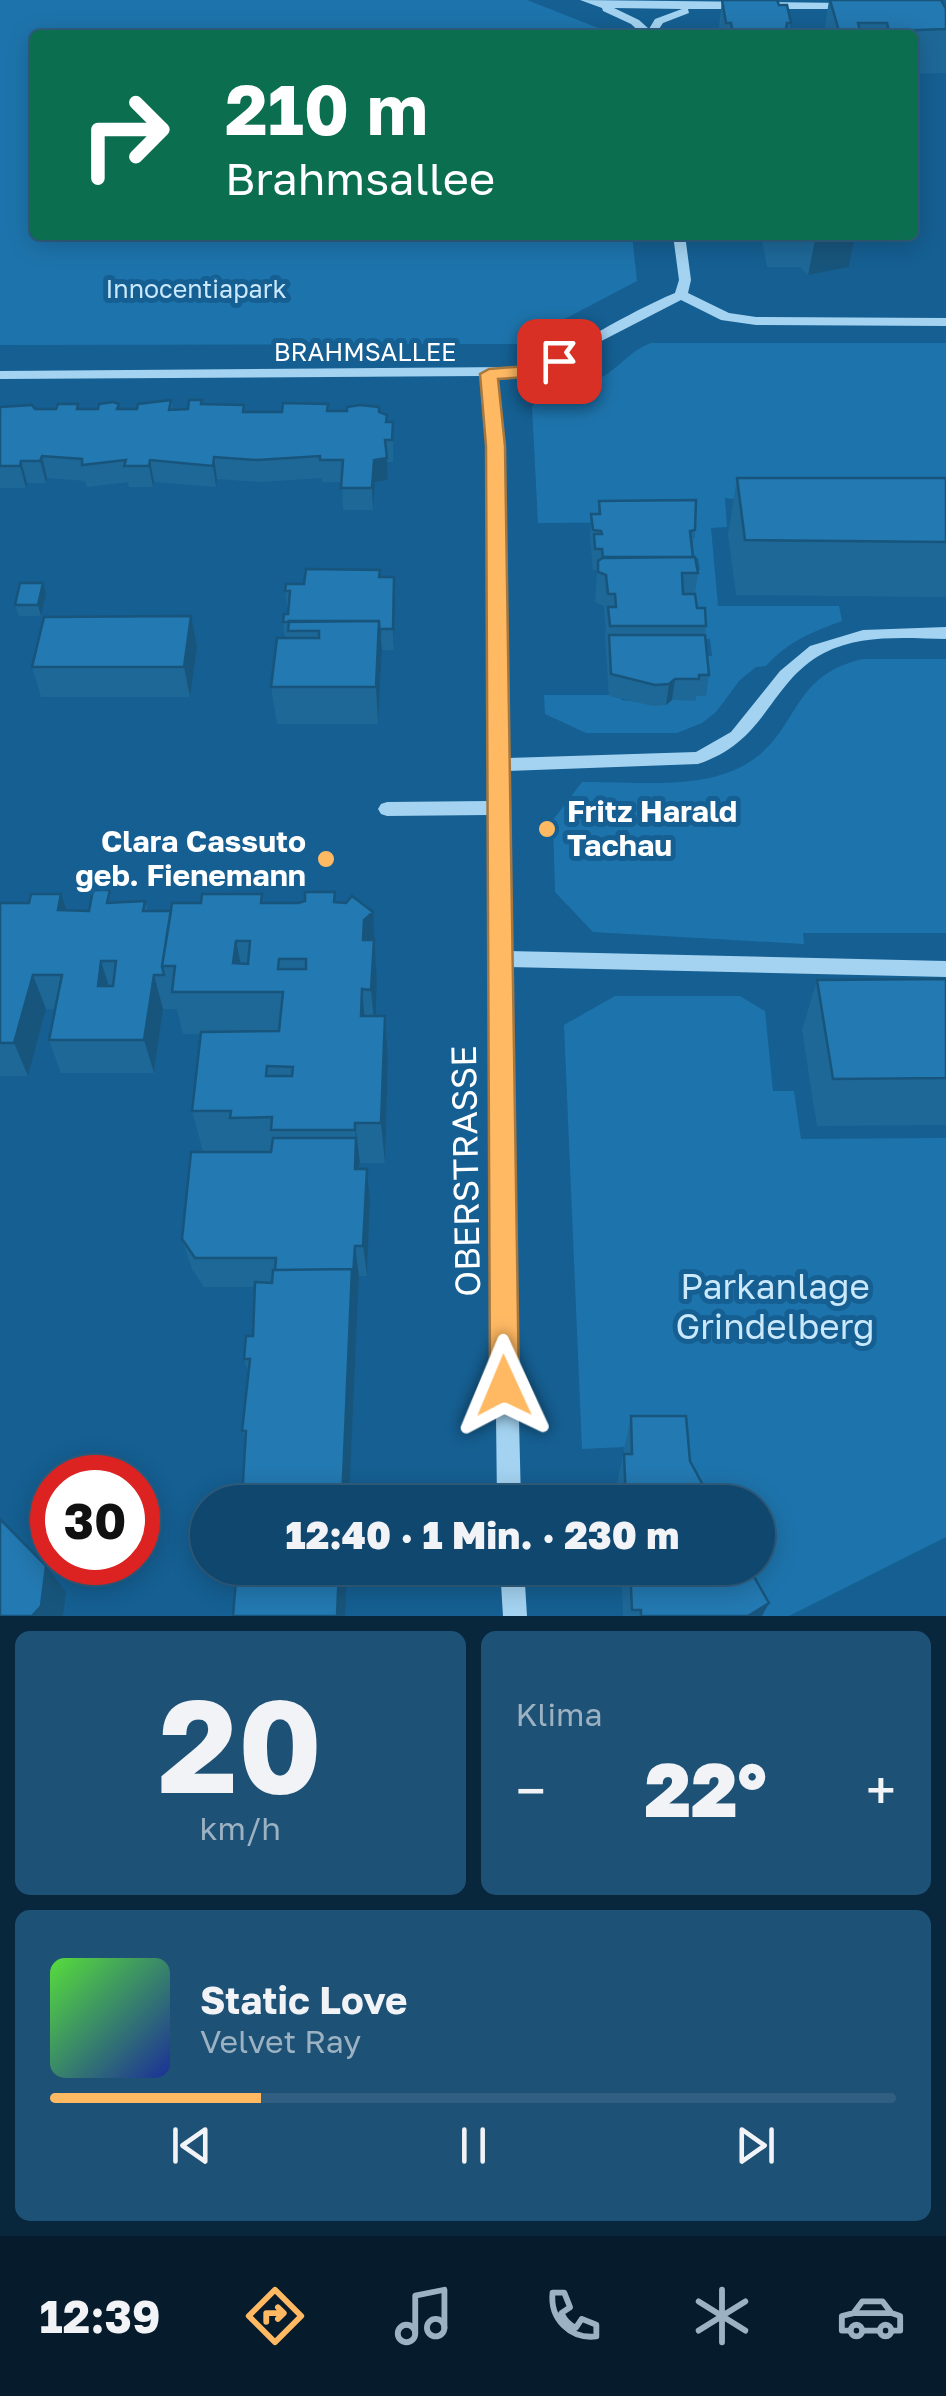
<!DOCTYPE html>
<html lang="de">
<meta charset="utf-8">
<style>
body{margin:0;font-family:"Golos Text",sans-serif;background:#1e5176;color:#f1f3f6;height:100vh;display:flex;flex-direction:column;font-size:38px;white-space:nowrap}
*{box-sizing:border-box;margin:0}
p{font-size:32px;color:#9cb2c2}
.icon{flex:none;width:55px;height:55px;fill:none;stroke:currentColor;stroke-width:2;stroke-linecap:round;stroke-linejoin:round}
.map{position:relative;height:1616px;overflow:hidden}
.panel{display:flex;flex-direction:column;gap:15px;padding:15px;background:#09273c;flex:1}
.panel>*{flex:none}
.top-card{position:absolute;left:30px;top:30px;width:888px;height:210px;border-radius:10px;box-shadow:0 5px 25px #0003,0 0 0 2px #305f81;background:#0b6e4f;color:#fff;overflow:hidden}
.speed{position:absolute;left:30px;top:1455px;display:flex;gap:20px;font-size:50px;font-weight:700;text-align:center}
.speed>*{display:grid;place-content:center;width:130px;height:130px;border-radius:50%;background:#10476e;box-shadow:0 5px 25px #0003,0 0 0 2px #305f81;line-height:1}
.speed .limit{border:15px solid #d22;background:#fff;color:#111}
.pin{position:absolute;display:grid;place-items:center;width:85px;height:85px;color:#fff;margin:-42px;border-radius:20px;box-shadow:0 5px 15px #0006}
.me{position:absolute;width:110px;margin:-55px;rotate:359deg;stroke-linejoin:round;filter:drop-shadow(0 0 8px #0008)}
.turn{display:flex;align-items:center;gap:35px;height:210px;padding:0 30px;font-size:45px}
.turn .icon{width:130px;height:130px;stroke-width:2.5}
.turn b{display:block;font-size:70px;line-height:85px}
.big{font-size:75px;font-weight:800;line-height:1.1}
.panel .widget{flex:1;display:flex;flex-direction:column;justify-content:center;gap:15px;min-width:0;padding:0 35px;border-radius:15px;background:#1e5176}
.panel .dial{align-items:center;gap:0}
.dial b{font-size:130px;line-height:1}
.song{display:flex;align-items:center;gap:30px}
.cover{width:120px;height:120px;border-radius:15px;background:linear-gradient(135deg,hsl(110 70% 55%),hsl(230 70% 35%))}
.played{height:10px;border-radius:5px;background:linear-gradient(90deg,#ffb963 25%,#305f81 25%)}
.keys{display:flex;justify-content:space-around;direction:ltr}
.heat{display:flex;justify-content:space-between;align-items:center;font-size:55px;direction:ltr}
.panel .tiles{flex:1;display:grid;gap:15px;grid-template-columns:1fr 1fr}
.widget:last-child{grid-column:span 2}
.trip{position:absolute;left:190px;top:1485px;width:585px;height:100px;border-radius:50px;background:#10476e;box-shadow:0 5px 25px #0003,0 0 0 2px #305f81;font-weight:800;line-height:100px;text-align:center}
.tab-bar{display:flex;height:160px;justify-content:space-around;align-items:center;background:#061c2c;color:#9cb2c2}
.tab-bar .icon{width:70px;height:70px}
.tab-bar .active{color:#ffb963}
.tab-bar b{font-size:45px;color:#f1f3f6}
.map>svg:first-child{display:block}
</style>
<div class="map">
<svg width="946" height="1616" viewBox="0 0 946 1616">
<rect width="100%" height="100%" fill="#155f92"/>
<path fill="#1d74ac" d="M0 0H527L611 33 35 35V235H632L637 281 517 344 0 345Z
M651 343H946V527L725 498 727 527 711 528 718 606H839L842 621C812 632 787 642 766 666L756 667 740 680 716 712 702 723 677 733H586L545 714 544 695H620L621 700 666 705 701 656H712L710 639 693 638 689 570H700L698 558H688L690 537H695L692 522 538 523 532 407C549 388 576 390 598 379 618 370 630 350 651 343Z
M863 659H946V933H803L804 944 593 932 555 892 553 820 582 782C634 781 705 792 751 761 800 728 791 675 863 659Z
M615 996H740L765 1011 773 1091H794L801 1139 946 1138V1537L789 1616H752L722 1568H758V1502H686L624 1447 582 1449 564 1025Z"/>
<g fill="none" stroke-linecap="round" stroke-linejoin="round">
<path fill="#a3d3f1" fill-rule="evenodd" d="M580 0 848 3 853 6 848 9H688L689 13 663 23 655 35H643L631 24 603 11 602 8ZM614 8 682 9 655 19 649 29 639 20Z
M673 235H685L691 280 688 293 729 313 756 317 946 318V326L756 325 721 320 681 300 553 366 528 375H496L503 446 506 758 696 752 731 732 780 671 810 646 863 630 946 627V639C906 638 860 634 824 653 769 682 768 741 698 764L506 771 507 951 946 961V977L508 967 521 1502H497L489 815 387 816 381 814 378 809 381 804 387 802 489 801V446L482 376 0 379V371L526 367C578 347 624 314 675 293L679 280Z
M500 1568H524L527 1616H503Z"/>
</g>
<path fill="#1e6898" d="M722 0 779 5 791 23 789 35H718Z
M829 0H941L946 9V73L912 74V35H804V33H824Z
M761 235H855L849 267 808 275 800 267H767Z
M171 400 173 410 188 409 202 404 244 405 245 412H282L328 404 329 411 379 412 387 422H393V462H387L388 480 375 482 373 510H343L342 482H322V478L260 482 217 479 216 487 154 482 153 487H129L128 482 87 487 85 481 47 478 46 483H27L26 488H0V407L56 409 78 404 79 409H137Z
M737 478H946V597L736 595 728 534Z
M599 501 695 530 692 551 698 573 695 594 697 608 706 626 705 635 709 675 706 696H696V701L672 700 666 705 653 706 609 696 605 637 606 625H605L604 606 595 602 597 570H593L590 536 591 514H598Z
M380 577H394L395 598 394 650H382L378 724H277L271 687 285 638 283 622 288 612 285 591 304 584Z
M43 583 46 594 41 616H19L15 605Z
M197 647 190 697H41L32 667Z
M262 894 264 903 336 902 376 955 375 956 377 983 376 1016H385L388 1058 385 1163H360V1169H367L370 1200 367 1276H359L349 1502H234L242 1498 246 1440 242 1431 248 1373 244 1359 253 1336 254 1287H204L192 1269 182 1239 238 1152 203 1151 192 1111 201 1034H183L177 1009H163L154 1073H61L49 1040 55 1009H46L28 1076H0V903L67 911H89L114 903 145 901 148 911H171L201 903Z
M946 979V1125L817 1126 802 1030 817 980Z
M631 1416 690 1461 712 1502H618L617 1484Z
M621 1568H749L769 1603 762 1616H623Z"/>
<path fill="#18557c" d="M816 235H855L849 267 808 275Z
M42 456 47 478 46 483 40 461Z
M214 457 217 479 216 487 213 466Z
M387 458 388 480 375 482 373 510 372 488 374 460Z
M150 460 154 482 153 487 149 466Z
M21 461 27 483 26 488 20 466Z
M394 577 395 598 394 650 393 629Z
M43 583 46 594 41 616 38 605Z
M191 616 197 647 190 697 184 667Z
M379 621 382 650 378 724 376 687Z
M675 679 672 700 666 705 669 684Z
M61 894 73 929 58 910Z
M373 912 377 983 375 1032 371 990 363 940 364 920Z
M236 941 245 984 233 963Z
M101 961 112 996 98 986Z
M33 975 46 1009 28 1076 14 1043Z
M154 975 163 1009 154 1073 144 1040Z
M362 989 366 1031 361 1016Z
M385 1016 388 1058 385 1163 381 1123Z
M355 1123 360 1163 359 1169 355 1130Z
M356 1138 359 1169H355Z
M367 1169 370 1200 367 1276 363 1246Z
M355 1246 359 1276 349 1502H342L352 1269Z
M46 1566 66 1592 63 1616H32Z
M339 1568H347L345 1616H337Z
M769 1603 762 1616H748Z"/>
<path fill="#2379b1" stroke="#18557c" stroke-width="2.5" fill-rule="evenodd" d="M722 0H777L779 5H787L791 23H787L785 35H733L731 23H726Z
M830 0H941L946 9V29L889 31 887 23H858L860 31H839Z
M533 30H555V35H533Z
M804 33H824L825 35H804Z
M171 400 169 410 188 409 189 400H202L201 404 244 405 243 412H282L283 403 328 404 327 411H347V407L360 405 379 407V412L387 415 386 422H393L392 440H385L387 458 374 460 372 488H341L343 460H320V456L257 460 214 457 213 466 150 460 149 466H124L126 460 82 465V459L42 456 40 461H21L20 466H0V407L32 405 35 409H56L58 404H78L77 409H98L99 404 113 402 119 404 117 409H137L138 404Z
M737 478H946V542L745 540Z
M696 500 695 530 690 531 693 557 603 558 602 549H595L594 534H602L601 531 593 530 591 514H600L599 501Z
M604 557H695L698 573H682L683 594H695L697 608H705L706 626H610L608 607H616L615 594H608L606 575 598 572V561Z
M306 569 380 570 379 577H394L393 629H380V637L379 621 283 622 284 614H288L290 591H285L286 584H304Z
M20 583H43L38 605H15Z
M191 616 184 667H32L44 617Z
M289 621H379L376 687H271L277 638H319V631H288Z
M609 635H705L709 675H699V679H675L669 684 655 685 611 674Z
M93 890H110L107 903 145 901 143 911H171L162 966 164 975H154L144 1040H49L62 975H33L14 1043H0V903H29L31 894H61L58 910 89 911ZM101 961H116L113 986H98Z
M305 892H335L334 902 346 903 352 896 373 912 364 920 363 940H374L371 990 362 989 361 1016H385L381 1123H355V1130H271L272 1117 230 1118 231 1111H192L201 1032 279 1031 283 992H172L175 966H162L172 903H201L202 894H262L261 903H298L305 901ZM236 941H250L248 964 233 963ZM279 959H306V969H278ZM267 1066 293 1067 292 1076H266Z
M946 979V1078L833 1079 817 980Z
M273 1138H356L355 1169H367L363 1246H355L353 1276 352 1269 275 1270 276 1258H195L182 1239 191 1152H271Z
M352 1269 342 1502H234L242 1498 246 1431H242L250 1359H244L246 1336H253L255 1282 272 1283 273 1270Z
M631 1416H686L690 1461 712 1502H626L624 1454H632Z
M0 1519 46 1566 41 1606 32 1616H0Z
M237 1568H339L337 1616H233Z
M630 1568H749L769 1603 748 1616H641V1610H632Z"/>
<path fill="#ffb963" stroke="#a67840" stroke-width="2.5" d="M559 356 566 357V365L528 377 498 379 505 446 519 1386 515 1396 504 1401 494 1396 490 1386 486 446 480 374 489 369 526 366Z"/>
<g fill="#ffb963" stroke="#155f92" stroke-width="4">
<circle cx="547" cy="829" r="10"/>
<circle cx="326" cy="859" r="10"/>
</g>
<g text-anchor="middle" stroke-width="10" stroke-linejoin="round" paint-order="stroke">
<g font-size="25" fill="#cae9fc" stroke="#155f92">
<text x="196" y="298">Innocentiapark</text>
</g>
<g font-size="25" fill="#fff" stroke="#155f92">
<text x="365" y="361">BRAHMSALLEE</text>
</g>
<g font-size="30" font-weight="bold" fill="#fff" stroke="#155f92" text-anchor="start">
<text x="567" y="822">Fritz Harald<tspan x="567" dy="34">Tachau</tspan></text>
<text x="306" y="852" text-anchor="end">Clara Cassuto<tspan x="306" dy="34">geb. Fienemann</tspan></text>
</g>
<g font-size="35" fill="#fff" stroke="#155f92">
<text transform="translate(466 1171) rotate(-91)" y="12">OBERSTRASSE</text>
</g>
<g font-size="35" fill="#cae9fc" stroke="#155f92">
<text x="775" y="1299">Parkanlage<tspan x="775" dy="40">Grindelberg</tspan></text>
</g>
</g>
</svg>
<div class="speed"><div class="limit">30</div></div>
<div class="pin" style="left:559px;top:361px;background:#d93025"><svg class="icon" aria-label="arrive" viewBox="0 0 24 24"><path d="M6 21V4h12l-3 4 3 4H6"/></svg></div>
<svg class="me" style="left:504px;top:1386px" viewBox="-20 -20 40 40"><path d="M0-17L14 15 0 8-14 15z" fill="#ffb963" stroke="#fff" stroke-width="4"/></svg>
<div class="trip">12:40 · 1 Min. · 230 m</div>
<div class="top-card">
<div class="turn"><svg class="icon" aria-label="right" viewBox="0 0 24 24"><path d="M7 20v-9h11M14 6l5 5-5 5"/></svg><div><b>210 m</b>Brahmsallee</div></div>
</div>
</div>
<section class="panel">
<div class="tiles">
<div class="widget dial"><b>20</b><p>km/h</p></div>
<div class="widget"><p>Klima</p>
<div class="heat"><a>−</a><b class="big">22°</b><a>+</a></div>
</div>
<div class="widget">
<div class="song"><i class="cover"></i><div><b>Static Love</b><p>Velvet Ray</p></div></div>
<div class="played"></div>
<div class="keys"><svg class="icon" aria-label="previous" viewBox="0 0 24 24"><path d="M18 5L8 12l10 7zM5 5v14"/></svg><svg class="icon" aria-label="pause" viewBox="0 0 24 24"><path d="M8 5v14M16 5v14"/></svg><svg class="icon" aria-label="next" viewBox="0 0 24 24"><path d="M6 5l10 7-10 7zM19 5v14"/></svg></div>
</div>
</div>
</section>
<nav class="tab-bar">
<b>12:39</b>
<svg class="icon active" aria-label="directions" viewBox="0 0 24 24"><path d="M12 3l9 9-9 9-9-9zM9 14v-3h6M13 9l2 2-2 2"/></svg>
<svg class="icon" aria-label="music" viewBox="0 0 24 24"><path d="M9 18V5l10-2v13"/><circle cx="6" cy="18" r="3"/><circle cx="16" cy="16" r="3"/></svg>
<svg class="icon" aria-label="phone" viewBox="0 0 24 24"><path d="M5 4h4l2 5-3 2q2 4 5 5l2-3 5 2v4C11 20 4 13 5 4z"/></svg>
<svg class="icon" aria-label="climate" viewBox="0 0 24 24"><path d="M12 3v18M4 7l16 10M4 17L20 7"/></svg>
<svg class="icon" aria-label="car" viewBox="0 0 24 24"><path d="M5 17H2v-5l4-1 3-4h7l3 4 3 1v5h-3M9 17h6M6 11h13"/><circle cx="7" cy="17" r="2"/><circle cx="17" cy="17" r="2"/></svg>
</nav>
